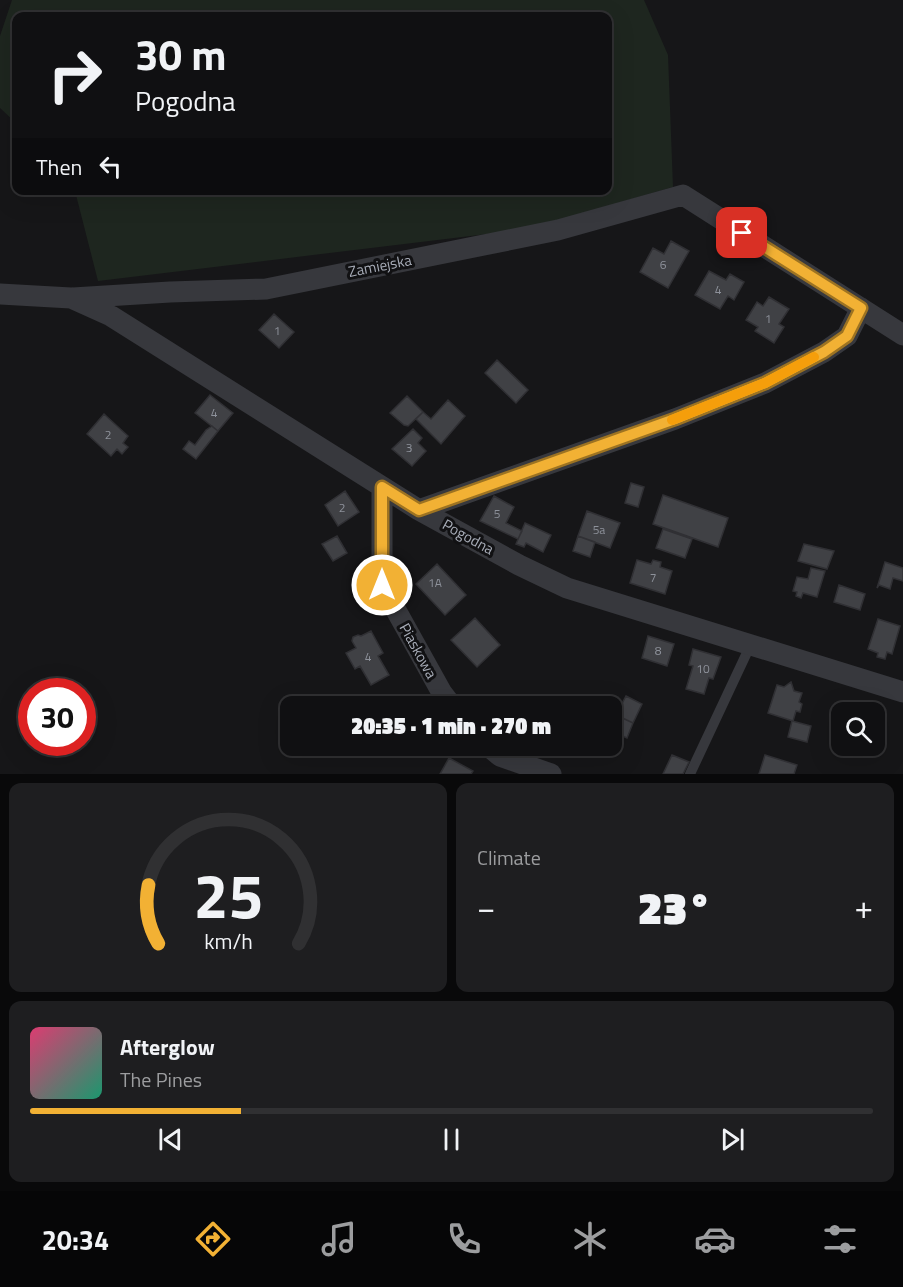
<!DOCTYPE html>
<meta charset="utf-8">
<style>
body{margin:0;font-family:"Titillium Web",sans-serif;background:#1e1e20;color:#f1f3f6;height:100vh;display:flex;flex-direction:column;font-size:22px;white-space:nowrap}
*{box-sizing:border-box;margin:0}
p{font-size:20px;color:#9c9d9f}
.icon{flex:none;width:33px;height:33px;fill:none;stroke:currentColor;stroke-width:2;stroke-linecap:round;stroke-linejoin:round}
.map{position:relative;height:774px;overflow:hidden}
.details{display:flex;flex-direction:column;gap:9px;padding:9px;background:#09090a;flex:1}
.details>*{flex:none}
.hud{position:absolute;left:12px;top:12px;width:600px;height:183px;border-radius:12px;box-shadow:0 6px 24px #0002,0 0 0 2px #303032;background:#101012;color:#f1f3f6;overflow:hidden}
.fabs{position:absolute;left:831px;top:702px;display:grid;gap:12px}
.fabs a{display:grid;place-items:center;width:54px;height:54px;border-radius:12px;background:#101012;box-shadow:0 6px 24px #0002,0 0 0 2px #303032;font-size:30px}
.speed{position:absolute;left:18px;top:678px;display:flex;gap:12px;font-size:30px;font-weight:700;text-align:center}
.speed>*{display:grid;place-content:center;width:78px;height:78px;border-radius:50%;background:#101012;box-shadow:0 6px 24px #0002,0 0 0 2px #303032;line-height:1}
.speed .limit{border:9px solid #d22;background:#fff;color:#111}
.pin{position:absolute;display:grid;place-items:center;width:51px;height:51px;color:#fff;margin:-26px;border-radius:12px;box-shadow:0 3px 9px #0006}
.me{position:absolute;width:66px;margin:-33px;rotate:0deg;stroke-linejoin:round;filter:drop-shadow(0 0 4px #0008)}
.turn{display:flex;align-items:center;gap:21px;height:126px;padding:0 24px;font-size:27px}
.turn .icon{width:78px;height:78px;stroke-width:2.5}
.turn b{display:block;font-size:42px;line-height:51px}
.then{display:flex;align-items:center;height:57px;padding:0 24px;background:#0003;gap:12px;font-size:22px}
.big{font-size:45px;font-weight:800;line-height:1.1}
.details .card{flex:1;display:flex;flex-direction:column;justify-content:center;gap:9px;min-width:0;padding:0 21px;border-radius:12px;background:#1e1e20}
.details .dial{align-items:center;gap:0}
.dial svg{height:156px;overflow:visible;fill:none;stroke:#303032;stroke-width:7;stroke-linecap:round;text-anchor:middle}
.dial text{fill:#f1f3f6;stroke:none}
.song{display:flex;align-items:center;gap:18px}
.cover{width:72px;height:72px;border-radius:9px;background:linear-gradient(135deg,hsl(340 70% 55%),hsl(160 70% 35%))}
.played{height:6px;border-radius:3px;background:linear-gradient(90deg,#f2b134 25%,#303032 25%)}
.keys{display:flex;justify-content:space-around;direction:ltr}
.heat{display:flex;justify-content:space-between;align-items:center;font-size:33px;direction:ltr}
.details .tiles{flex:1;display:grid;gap:9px;grid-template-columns:1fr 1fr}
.card:last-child{grid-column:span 2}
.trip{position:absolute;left:280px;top:696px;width:342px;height:60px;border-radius:12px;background:#101012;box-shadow:0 6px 24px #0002,0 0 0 2px #303032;font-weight:800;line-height:60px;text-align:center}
.dock{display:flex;height:96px;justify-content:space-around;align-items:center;background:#060607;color:#9c9d9f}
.dock .icon{width:42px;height:42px}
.dock .selected{color:#f2b134}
.dock b{font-size:27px;color:#f1f3f6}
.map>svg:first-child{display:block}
</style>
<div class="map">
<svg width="903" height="774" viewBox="0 0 903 774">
<rect width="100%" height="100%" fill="#161618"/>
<path fill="#1e261f" d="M12 0H644L668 55 673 187 528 229 98 281 75 191 608 190V16H16V123L0 108V36Z"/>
<path fill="#404145" stroke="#303034" stroke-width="1.5" d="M671 241 689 251 668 288 640 272 653 248 664 254Z
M709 271 726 280 730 274 744 282 734 300 728 296 720 309 695 295Z
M769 297 789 309 779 324 784 327 774 343 755 331 758 327 746 320 757 302 763 306Z
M274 314 294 332 279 348 259 330Z
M497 360 528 390 516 403 485 373Z
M210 395 233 413 218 431 195 413Z
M407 396 423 412 408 426 404 425 390 413Z
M448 400 465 416 441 444 416 419 423 412 431 419Z
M104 414 128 436 123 443 128 447 122 454 117 449 111 456 87 434Z
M212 426 218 431 196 459 183 449 189 441 195 445 206 430Z
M413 429 422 438 418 443 426 451 412 466 392 449Z
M631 483 644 487 638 507 625 503Z
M345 491 359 512 338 526 325 505Z
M663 495 728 518 718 547 653 524Z
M494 496 514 507 506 523 522 531 518 539 480 521Z
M587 511 620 523 610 548 578 536Z
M525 523 551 535 543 552 526 543 524 547 516 544Z
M663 529 692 539 685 558 656 548Z
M337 536 347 553 333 561 322 544Z
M578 536 595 542 590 557 573 551Z
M804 544 834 551 827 569 798 561Z
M637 560 651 564 653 560 661 562 660 567 672 571 665 594 630 583Z
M885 562 903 568V581L893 578 890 589 879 585 877 588Z
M437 564 466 595 445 615 416 584Z
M811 568 825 571 817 597 803 593 801 598 796 596 797 592 793 591 797 577 808 579Z
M839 585 865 594 860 610 834 602Z
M475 618 500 645 477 667 451 640Z
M878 619 900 626 892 654 887 652 885 659 877 657 878 653 868 649Z
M371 631 383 653 378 656 389 675 371 685 360 666 355 669 346 653 356 648 352 641 353 637 358 635 361 636Z
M648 636 674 644 667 666 642 658Z
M693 649 721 657 713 679 709 678 704 694 686 689 693 666 689 665Z
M791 682 794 691 802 693 799 702 802 704 800 712 796 711 793 721 768 713 777 685 784 687Z
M407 696 413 706H387Z
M626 696 642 704 633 723 616 715Z
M616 715 633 723 627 738 612 731V725Z
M792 721 811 726 807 742 788 737Z
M672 755 689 762 683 774H663Z
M765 755 797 765 794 774H759Z
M449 758 473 771 471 774H440Z"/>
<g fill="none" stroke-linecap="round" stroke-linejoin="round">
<path stroke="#37383d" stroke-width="10" d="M690 774 751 644"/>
<path stroke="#37383d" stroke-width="21" d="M0 294 71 298 111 316 419 510 519 565 567 588 903 692
M73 298 170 292 266 289 558 230 683 195 903 335
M382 487V585L442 693 452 706
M419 510 675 419 765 383 824 352 847 336 861 308
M488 746 500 756 551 774"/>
</g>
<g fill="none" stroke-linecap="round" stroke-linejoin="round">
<g stroke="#9d7322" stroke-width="15">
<path id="route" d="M382 585V487L419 510 675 419 765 383 824 352 847 336 861 308 742 233"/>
</g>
<use href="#route" stroke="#f2b134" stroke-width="10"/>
<path stroke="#f59e0b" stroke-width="10" d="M672 420 765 383 814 357"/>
</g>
<g text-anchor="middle" stroke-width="6" stroke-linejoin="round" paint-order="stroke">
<g font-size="12" fill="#8e929b">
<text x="663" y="269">6</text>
<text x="718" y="294">4</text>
<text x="768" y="323">1</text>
<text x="277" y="335">1</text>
<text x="214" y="417">4</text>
<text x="108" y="439">2</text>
<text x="409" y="452">3</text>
<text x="342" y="512">2</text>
<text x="497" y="518">5</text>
<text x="599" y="534">5a</text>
<text x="653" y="582">7</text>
<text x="435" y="587">1A</text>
<text x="658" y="655">8</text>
<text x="368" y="661">4</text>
<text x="703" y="673">10</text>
</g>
<g font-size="15" fill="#a8adb8" stroke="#111113">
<text transform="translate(380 266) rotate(-11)" y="5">Zamiejska</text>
<text transform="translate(468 537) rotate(29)" y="5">Pogodna</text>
<text transform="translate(418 651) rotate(61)" y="5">Piaskowa</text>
</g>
</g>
</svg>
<div class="fabs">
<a><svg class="icon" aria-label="search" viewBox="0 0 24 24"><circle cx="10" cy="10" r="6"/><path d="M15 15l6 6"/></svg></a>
</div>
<div class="speed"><div class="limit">30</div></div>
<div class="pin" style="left:742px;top:233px;background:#d93025"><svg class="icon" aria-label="arrive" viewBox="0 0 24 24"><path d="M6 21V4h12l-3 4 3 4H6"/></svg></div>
<svg class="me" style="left:382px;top:585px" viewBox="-20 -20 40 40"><circle r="17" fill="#f2b134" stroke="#fff" stroke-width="3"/><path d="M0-11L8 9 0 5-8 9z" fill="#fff"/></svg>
<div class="trip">20:35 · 1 min · 270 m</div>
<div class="hud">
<div class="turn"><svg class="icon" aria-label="right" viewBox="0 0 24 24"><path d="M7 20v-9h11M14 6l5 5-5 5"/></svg><div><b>30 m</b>Pogodna</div></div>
<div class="then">Then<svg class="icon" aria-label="left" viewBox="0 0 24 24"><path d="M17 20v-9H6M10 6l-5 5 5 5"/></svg></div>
</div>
</div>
<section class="details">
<div class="tiles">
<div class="card dial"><svg viewBox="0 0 100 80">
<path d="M14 69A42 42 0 1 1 86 69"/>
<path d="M14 69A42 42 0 0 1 9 39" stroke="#f2b134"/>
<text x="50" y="56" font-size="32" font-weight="700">25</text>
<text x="50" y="72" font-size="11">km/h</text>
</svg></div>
<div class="card"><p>Climate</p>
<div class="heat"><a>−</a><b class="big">23°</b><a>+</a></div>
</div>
<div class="card">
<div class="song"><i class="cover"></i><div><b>Afterglow</b><p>The Pines</p></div></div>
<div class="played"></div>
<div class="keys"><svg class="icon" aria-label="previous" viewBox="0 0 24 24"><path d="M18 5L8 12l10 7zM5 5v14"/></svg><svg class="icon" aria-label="pause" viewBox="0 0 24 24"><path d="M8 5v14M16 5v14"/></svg><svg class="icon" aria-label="next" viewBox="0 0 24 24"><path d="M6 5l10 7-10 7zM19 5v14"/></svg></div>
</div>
</div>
</section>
<nav class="dock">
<b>20:34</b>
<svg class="icon selected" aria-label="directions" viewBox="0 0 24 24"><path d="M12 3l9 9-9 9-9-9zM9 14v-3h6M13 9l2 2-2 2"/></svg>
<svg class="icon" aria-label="music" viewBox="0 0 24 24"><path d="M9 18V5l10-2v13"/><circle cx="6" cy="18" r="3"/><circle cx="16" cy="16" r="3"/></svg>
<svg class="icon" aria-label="phone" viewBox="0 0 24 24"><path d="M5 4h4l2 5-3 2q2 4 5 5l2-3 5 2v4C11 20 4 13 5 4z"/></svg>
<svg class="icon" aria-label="climate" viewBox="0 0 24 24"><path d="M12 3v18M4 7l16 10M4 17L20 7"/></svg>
<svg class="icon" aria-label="car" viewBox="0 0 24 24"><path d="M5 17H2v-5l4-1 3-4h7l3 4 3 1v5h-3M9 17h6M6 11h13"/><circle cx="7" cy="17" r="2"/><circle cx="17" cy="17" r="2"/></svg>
<svg class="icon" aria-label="filters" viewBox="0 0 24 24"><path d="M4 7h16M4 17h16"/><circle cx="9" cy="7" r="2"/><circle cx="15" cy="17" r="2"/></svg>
</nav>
